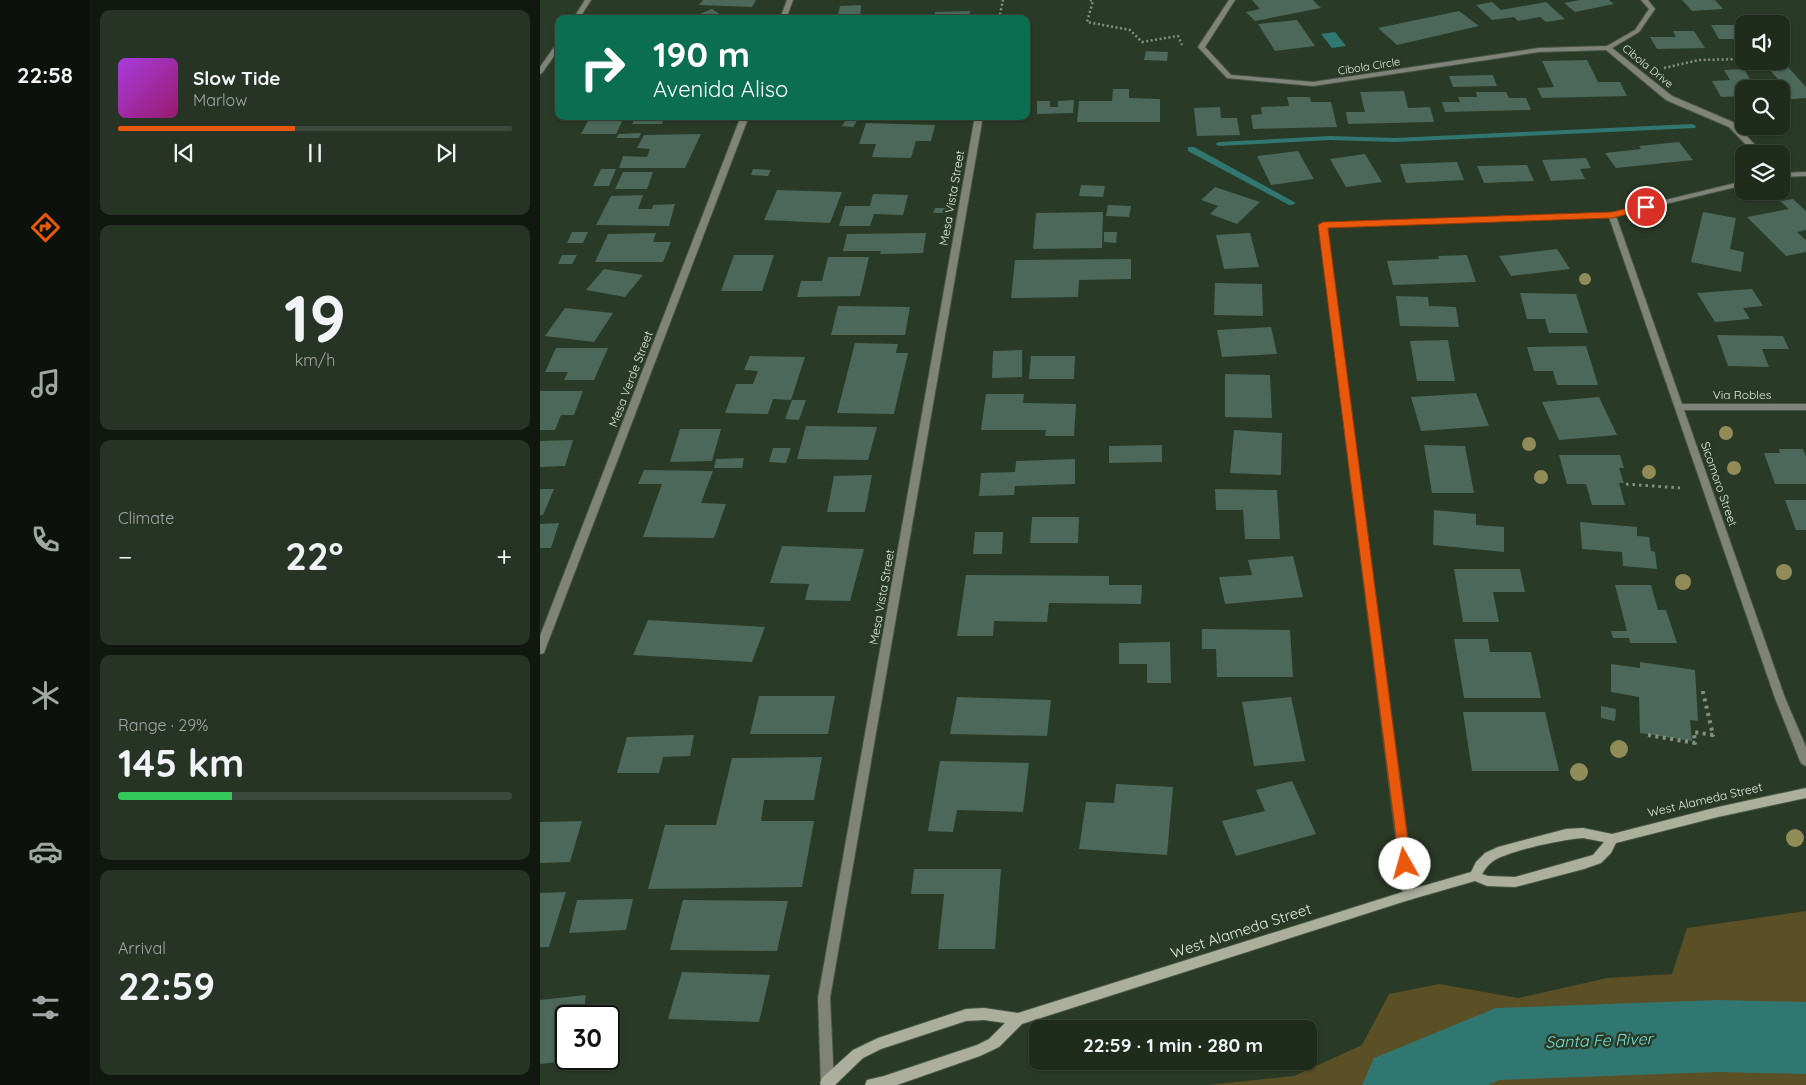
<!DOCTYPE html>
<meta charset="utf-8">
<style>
body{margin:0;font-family:Quicksand,sans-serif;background:#273425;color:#f1f3f6;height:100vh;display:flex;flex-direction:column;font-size:19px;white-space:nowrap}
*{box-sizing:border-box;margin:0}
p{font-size:16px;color:#a1a7a3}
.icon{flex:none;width:28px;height:28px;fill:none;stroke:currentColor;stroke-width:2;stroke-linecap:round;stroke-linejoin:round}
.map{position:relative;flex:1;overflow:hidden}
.sheet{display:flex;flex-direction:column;gap:10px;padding:10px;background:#11180f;width:450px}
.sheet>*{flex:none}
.hud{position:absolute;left:15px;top:15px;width:475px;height:105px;border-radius:10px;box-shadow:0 1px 4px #0004,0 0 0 1px #3c483b;background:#0b6e4f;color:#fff;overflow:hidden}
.fabs{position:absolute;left:1195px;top:15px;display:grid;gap:10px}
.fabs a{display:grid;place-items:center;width:55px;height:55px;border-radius:10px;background:#1f2c1c;box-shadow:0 1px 4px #0004,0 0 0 1px #3c483b;font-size:25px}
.speed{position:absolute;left:15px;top:1005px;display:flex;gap:10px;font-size:25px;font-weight:700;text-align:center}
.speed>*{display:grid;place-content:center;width:65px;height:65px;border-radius:50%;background:#1f2c1c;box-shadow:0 1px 4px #0004,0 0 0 1px #3c483b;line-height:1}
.speed .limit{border:2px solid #111;border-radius:8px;background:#fff;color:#111}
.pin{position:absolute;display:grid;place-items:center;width:42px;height:42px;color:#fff;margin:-21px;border:2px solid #fff;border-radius:50%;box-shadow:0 1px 5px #0007}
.me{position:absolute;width:55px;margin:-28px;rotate:353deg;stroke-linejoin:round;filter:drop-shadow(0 0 4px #0008)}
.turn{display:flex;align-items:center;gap:18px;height:105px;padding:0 15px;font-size:22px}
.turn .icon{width:65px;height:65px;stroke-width:2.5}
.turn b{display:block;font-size:35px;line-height:42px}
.big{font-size:38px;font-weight:800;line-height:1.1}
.sheet .widget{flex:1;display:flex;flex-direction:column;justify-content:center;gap:8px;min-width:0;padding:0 18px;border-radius:10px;background:#273425}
.sheet .dial{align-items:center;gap:0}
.dial b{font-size:65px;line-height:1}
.song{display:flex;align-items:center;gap:15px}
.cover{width:60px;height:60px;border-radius:8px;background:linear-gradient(135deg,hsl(280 70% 55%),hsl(320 70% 35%))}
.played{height:5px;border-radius:2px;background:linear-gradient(90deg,#ea580c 45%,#3c483b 45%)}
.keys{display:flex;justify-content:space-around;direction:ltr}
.heat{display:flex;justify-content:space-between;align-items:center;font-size:28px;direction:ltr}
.charge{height:8px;border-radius:4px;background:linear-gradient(90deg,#34c759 29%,#3c483b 0)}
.trip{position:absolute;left:489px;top:1020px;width:288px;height:50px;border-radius:10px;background:#1f2c1c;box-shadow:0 1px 4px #0004,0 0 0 1px #3c483b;font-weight:800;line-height:50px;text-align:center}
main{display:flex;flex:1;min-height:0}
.menu{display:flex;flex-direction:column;width:90px;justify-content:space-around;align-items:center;background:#0c120b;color:#a1a7a3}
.menu .icon{width:35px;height:35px}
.menu .active{color:#ea580c}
.menu b{font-size:22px;color:#f1f3f6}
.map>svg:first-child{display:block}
</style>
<main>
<nav class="menu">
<b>22:58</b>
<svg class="icon active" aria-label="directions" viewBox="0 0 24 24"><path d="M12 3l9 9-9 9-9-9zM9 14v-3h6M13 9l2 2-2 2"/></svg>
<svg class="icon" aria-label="music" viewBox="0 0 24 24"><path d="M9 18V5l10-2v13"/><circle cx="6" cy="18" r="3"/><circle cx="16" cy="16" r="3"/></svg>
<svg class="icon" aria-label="phone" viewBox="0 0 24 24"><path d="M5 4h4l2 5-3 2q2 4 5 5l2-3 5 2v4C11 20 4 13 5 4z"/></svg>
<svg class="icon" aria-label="climate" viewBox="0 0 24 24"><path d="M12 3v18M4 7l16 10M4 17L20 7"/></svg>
<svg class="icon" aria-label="car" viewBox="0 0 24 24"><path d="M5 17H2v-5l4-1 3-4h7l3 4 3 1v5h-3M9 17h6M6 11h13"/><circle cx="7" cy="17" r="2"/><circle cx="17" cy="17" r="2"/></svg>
<svg class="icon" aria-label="filters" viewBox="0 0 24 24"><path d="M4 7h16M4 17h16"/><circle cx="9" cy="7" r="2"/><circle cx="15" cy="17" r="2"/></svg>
</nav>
<section class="sheet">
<div class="widget">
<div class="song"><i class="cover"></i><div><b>Slow Tide</b><p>Marlow</p></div></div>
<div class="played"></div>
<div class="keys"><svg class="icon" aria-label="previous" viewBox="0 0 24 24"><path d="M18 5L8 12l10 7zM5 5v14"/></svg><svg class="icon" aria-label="pause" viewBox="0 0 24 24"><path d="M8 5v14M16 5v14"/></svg><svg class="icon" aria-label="next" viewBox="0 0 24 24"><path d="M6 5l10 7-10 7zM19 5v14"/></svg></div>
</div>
<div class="widget dial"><b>19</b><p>km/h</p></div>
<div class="widget"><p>Climate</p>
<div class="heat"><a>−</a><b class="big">22°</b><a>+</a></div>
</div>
<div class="widget"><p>Range · 29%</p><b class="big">145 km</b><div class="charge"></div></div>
<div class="widget"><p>Arrival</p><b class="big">22:59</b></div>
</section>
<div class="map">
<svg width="1266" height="1085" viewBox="0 0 1266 1085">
<rect width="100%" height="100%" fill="#293a26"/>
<path fill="#5b4f25" d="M1266 911V1085H668L754 1076 822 1045 849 994 899 984 978 998 1067 978 1132 974 1147 928Z"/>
<path fill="#317771" d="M795 32 806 46 792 48 781 34Z"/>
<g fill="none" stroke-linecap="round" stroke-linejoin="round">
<path fill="#317771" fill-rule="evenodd" d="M1152 124 1156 126 1155 128 855 142 790 140 679 146 675 144 679 142 790 136 855 138Z
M648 147H654L756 203 752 205H749L648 151Z"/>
<path fill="#317771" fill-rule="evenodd" d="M1179 1000 1266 1002V1074L1179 1072 959 1080 948 1085H822L834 1058 956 1008Z"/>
</g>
<path fill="#4c685a" d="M163 0H216L212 7 159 5Z
M712 0H773L781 8 715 21 706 12 720 9Z
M1040 0H1069L1074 4 1035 12 1024 3Z
M1142 0H1175L1183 9 1152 11Z
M952 2 961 10 1006 2 1025 19 1006 22 1000 17 978 21 974 17 952 20 936 5Z
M321 5 320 19H297L300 6Z
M172 9 187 19H147Z
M430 11 429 19H394L395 12Z
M919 11 939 26 857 45 838 28Z
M757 20 775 46 735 51 718 24Z
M1171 25H1204V48H1199L1193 39H1179Z
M1133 31H1154L1165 48 1117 49 1110 37H1136Z
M606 51 628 52 627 61 604 60Z
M1047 60 1058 82H1080L1087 96 1002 98 997 88 1014 87 1002 61Z
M1248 67 1266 87V98L1241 100V89H1229L1227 86 1243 85 1229 69Z
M1204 69 1216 89H1204V96L1181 97 1172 81 1190 80 1184 70Z
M953 75 957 86 913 87 909 76Z
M573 89H589V98L620 99V122H537L539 101H572Z
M864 91 868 108 890 107 894 122 808 124 806 112H825L820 92Z
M936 92H966L969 98H986L991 110 905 112 902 102H920L918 97H937Z
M747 97H770L771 102H791L797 127 713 129 711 115 722 114 721 107 749 106Z
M534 100 533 113 497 114V101H510V107H518V101Z
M680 107 681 118H697L700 135 657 136 654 108Z
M96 116H125L122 124H92Z
M241 116H295L294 120 240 119Z
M308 116H320L313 127 302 126Z
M50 117H84L76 134H41Z
M326 123 395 125 391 141H376L371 158 332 157 336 144H319Z
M101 133 99 138H76L79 134Z
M161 134 145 168H79L83 156 107 157 110 149 97 148 104 135Z
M1139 142 1153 160 1076 168 1065 153 1101 149 1099 146Z
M758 151 774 179 731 185 717 156Z
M825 154 842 182 806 187 790 159Z
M1046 158 1051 168 1040 169 1045 179 1011 181 1002 160Z
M917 162 924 180 866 183 860 164Z
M987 165 994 181 944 183 937 166Z
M61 169H76L69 186H53Z
M213 169 231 170 228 176 211 175Z
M83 172H113L107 189H75Z
M541 185 565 186 563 197 539 196Z
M675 187 720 202 697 224 670 214 678 206 661 200Z
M237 190 302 192 290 223 224 220Z
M333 194 368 195 363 215 334 214 330 226H299L305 206H330Z
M103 195 98 209H112L113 205 135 204 129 226 56 225 71 196Z
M1253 199 1266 211V230L1257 232 1266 240V252L1246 256 1207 217 1249 209 1240 201Z
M568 205 591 206 589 217 566 216Z
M395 208H406L405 213H393Z
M563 212 562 248 493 249 496 213Z
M1163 212 1196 218 1190 249 1204 252 1201 272 1151 262Z
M32 232H48L43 243H27Z
M564 232H577L576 243 564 242Z
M116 233 113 242H131L123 262H55L68 234Z
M386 233 383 253 340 254 341 251H303L307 234Z
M710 233 719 267 684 269 676 235Z
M1017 249 1030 269 971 276 959 256Z
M22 255H37L32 264H18Z
M194 255H234L222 291H181Z
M927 255 936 282 853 285 847 261 899 259 898 256Z
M288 257H329L320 296 257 297 261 281H282Z
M591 259V279L539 280 538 297 471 298 475 260Z
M64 269 103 275 85 297 46 290Z
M675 283 722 284 723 316 674 315Z
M1212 289 1223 306 1203 308 1210 319 1175 322 1157 293Z
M980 293 1036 294 1048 333H1009L1005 319H987Z
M856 296 888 297 889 306 916 307 919 327 860 326Z
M298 306 370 307 365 335H291Z
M25 308 73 313 54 342 5 336Z
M731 327 737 354 682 357 677 330Z
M1177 335 1243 336 1249 349H1222L1229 367 1188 366Z
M908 340 915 381H877L870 341Z
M315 343 358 344 356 353H368L354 414 297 413Z
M1046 346 1058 385H1017L1013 371H994L987 347Z
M16 348H68L54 380H24L28 372H5Z
M482 350V377L452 378 453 351Z
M210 356 265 357 251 400 233 399 228 414 185 413 196 384H213L218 371 204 370Z
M491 356H535L534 379H489Z
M685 374 730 375 732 418 685 417Z
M0 391H43L34 415H21L15 430H0Z
M936 393 949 426 881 431 871 397Z
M446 394H484L483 403 536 404 534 436H505L506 430H441Z
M1059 397 1077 435 1019 440 1002 402Z
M252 400H266L259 420 245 419Z
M266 426 337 427 328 460 257 459Z
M140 429H181L172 461 130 462Z
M694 430 742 433 741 475 690 473Z
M33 440 25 466 0 467V441Z
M622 445V462L569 463V446Z
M884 445 925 446 934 493H892Z
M233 448H251L246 463 229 462Z
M1239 449H1263L1266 457V484H1235L1224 453H1240Z
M1019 455H1080L1084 468H1079L1084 483H1079L1085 505H1052L1046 484H1027Z
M204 458 202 468H174L176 459Z
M535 459V484L475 486 474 495 439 496 441 473 475 472 476 461Z
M104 470 173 471 161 503 186 504 174 538 103 537 122 484H98Z
M332 475 325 512H287L294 476Z
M0 489H14L3 515H0Z
M675 489 737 490 740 539H705L703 510H676Z
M1245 500H1266V530H1256Z
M894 510 936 514V525L964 527V552L893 545Z
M492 517H539L538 543H490Z
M1040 522 1097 527V536L1109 537 1111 551 1115 552 1117 569 1083 566 1082 552 1042 549Z
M19 523 11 548H0V524Z
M435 532H463L462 554H433Z
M242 546 324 549 310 601 265 600 269 584 230 583Z
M753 556 763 597 685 604 679 577 712 575 708 560Z
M914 569H980L985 592H953L959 622H923Z
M426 575 569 576V585H602L601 604 509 603 507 622 454 621 453 636H417Z
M1075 585H1111L1118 610H1126L1137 643H1090L1089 638H1073L1071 631H1087Z
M108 620 225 627 212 662 93 655Z
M662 629 750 630 753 677H677L676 649H662Z
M914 639H948L950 652H991L1001 698H924Z
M630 642 631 683H607V664H579V643Z
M1100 662 1155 670 1158 721 1150 720 1152 741 1100 733 1099 697 1071 692V664L1100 668Z
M219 696H295L288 734H210Z
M417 697 511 700 507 736 410 734Z
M751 697 765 761 714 766 702 702Z
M1061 706 1076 709 1075 721 1061 718Z
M923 712H1005L1019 771H932Z
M154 735 150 756 123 757 119 773H77L87 737Z
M282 757 274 800H224L221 821H274L262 887 108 889 125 825H176L192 758Z
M400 761 489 763 483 812 417 810 413 832 388 831Z
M752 781 776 834 696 856 682 821 725 811 716 790Z
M576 784 633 787 627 855 539 849 546 802 574 803Z
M42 821 30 862 0 863V822Z
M374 869H461L455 949H398L404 894H371Z
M26 892 9 947H0V893Z
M93 899 86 930 29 933 37 900Z
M143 900 248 901 237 951 130 950Z
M142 972 230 975 219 1022 128 1019Z
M46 995 43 1016H26V1059L37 1060 0 1064V1000Z"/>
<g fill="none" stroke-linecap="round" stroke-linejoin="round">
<g stroke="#465644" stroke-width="2">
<path id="street" d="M45 0H51L39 19H33Z
M247 0H253L246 19H240Z
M689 0H695L665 47 691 75 773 82 999 48 1067 46 1095 30 1109 9 1101 0H1108L1115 9 1099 32 1072 48 1132 96 1195 123 1223 154H1215L1189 127 1126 100 1066 50 999 52 773 86 687 78 658 47Z
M19 42V49L2 73 0 74V67L17 43Z
M201 116H209L5 650 4 653 0 654V636Z
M435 116H443L290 998 294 1083 293 1085H281L278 998Z
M1266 172V176L1241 177V173Z
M1204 181V185L1076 216 1142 404H1266V410H1144L1245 698 1266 747V766L1262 764 1260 761 1235 698 1069 217 787 227 875 895 873 899 869 900 865 899 863 895 779 225 783 223 1072 213Z"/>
</g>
<g stroke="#465644" stroke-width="2">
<path id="secondary" d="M1266 788V798L1178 817 1076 843 1071 853 1061 863 1044 869 975 887 947 886 935 881 869 900 482 1024 459 1047 440 1056 357 1085H325L327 1080 344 1076 437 1045 449 1039 465 1023 444 1020 426 1021 341 1049 323 1058 295 1085H281L280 1083 282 1078 313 1050 338 1038 426 1009 444 1008 478 1013 869 890 931 872 936 862 945 853 958 847 1026 829 1043 828 1072 834 1178 807ZM1043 838 1064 842 1053 855 975 877 948 876 942 874C945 869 948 865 952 862 966 851 1025 839 1043 838Z"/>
</g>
<path stroke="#849181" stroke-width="2.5" stroke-dasharray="2 2.5" stroke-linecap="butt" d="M550 0 553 1 547 22 590 30 602 42 638 36 642 45
M459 19 463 0
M1124 68 1159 60 1204 59"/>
<path stroke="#849181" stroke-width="3" stroke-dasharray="2.5 4" stroke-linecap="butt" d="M1086 484 1140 488"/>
<path stroke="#849181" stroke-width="4" stroke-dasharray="3 4.5" stroke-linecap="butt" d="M1108 735 1155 743 1154 732 1173 735 1162 688"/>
<use href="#street" fill="#808377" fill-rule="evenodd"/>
<use href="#secondary" fill="#abaf9c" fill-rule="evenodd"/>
</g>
<g fill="#918b58">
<circle cx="1045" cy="279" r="6"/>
<circle cx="1186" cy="433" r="7"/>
<circle cx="989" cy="444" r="7"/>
<circle cx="1194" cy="468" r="7"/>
<circle cx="1109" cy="472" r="7"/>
<circle cx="1001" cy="477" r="7"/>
<circle cx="1244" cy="572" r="8"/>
<circle cx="1143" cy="582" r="8"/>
<circle cx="1079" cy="749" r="9"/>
<circle cx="1039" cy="772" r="9"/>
<circle cx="1255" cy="838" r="9"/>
</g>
<path fill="#ea580c" stroke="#983908" d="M1106 204 1109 205V209L1072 218 788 228 871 864 869 868 865 870 860 868 778 225 783 222 1072 212Z"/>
<g text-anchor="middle" stroke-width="5" stroke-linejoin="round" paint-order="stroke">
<g font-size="11" fill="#e1ebdf" stroke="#293a26">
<text transform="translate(829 66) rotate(-9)" y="4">Cibola Circle</text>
<text transform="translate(1108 66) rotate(39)" y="4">Cibola Drive</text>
</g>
<g font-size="12" fill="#e1ebdf" stroke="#293a26">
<text transform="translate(412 198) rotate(-80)" y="4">Mesa Vista Street</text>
<text transform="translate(91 379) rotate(-69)" y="4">Mesa Verde Street</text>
<text x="1202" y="399">Via Robles</text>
<text transform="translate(1179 484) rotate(71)" y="4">Sicomoro Street</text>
<text transform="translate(342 597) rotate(-80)" y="4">Mesa Vista Street</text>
<text transform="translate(1165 800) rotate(-13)" y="4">West Alameda Street</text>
</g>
<g font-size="15" fill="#e1ebdf" stroke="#293a26">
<text transform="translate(701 931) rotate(-18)" y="5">West Alameda Street</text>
</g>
<g font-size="16" font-style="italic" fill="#79e4da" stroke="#293a26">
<text transform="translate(1059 1040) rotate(-2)" y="6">Santa Fe River</text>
</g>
</g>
</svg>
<div class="fabs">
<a><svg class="icon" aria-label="sound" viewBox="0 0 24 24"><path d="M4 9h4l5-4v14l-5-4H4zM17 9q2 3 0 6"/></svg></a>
<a><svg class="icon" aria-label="search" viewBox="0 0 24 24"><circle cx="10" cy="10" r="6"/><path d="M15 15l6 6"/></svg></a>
<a><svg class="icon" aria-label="layers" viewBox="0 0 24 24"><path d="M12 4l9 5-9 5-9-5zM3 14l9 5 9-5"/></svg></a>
</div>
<div class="speed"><div class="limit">30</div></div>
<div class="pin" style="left:1106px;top:207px;background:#d93025"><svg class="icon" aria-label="arrive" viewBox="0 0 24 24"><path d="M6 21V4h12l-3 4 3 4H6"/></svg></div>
<svg class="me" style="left:865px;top:864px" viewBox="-20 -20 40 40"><circle r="19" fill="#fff"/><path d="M0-13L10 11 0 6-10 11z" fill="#ea580c"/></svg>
<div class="trip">22:59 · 1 min · 280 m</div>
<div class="hud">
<div class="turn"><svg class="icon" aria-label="right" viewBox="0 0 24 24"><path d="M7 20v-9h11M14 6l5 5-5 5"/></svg><div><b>190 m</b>Avenida Aliso</div></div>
</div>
</div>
</main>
